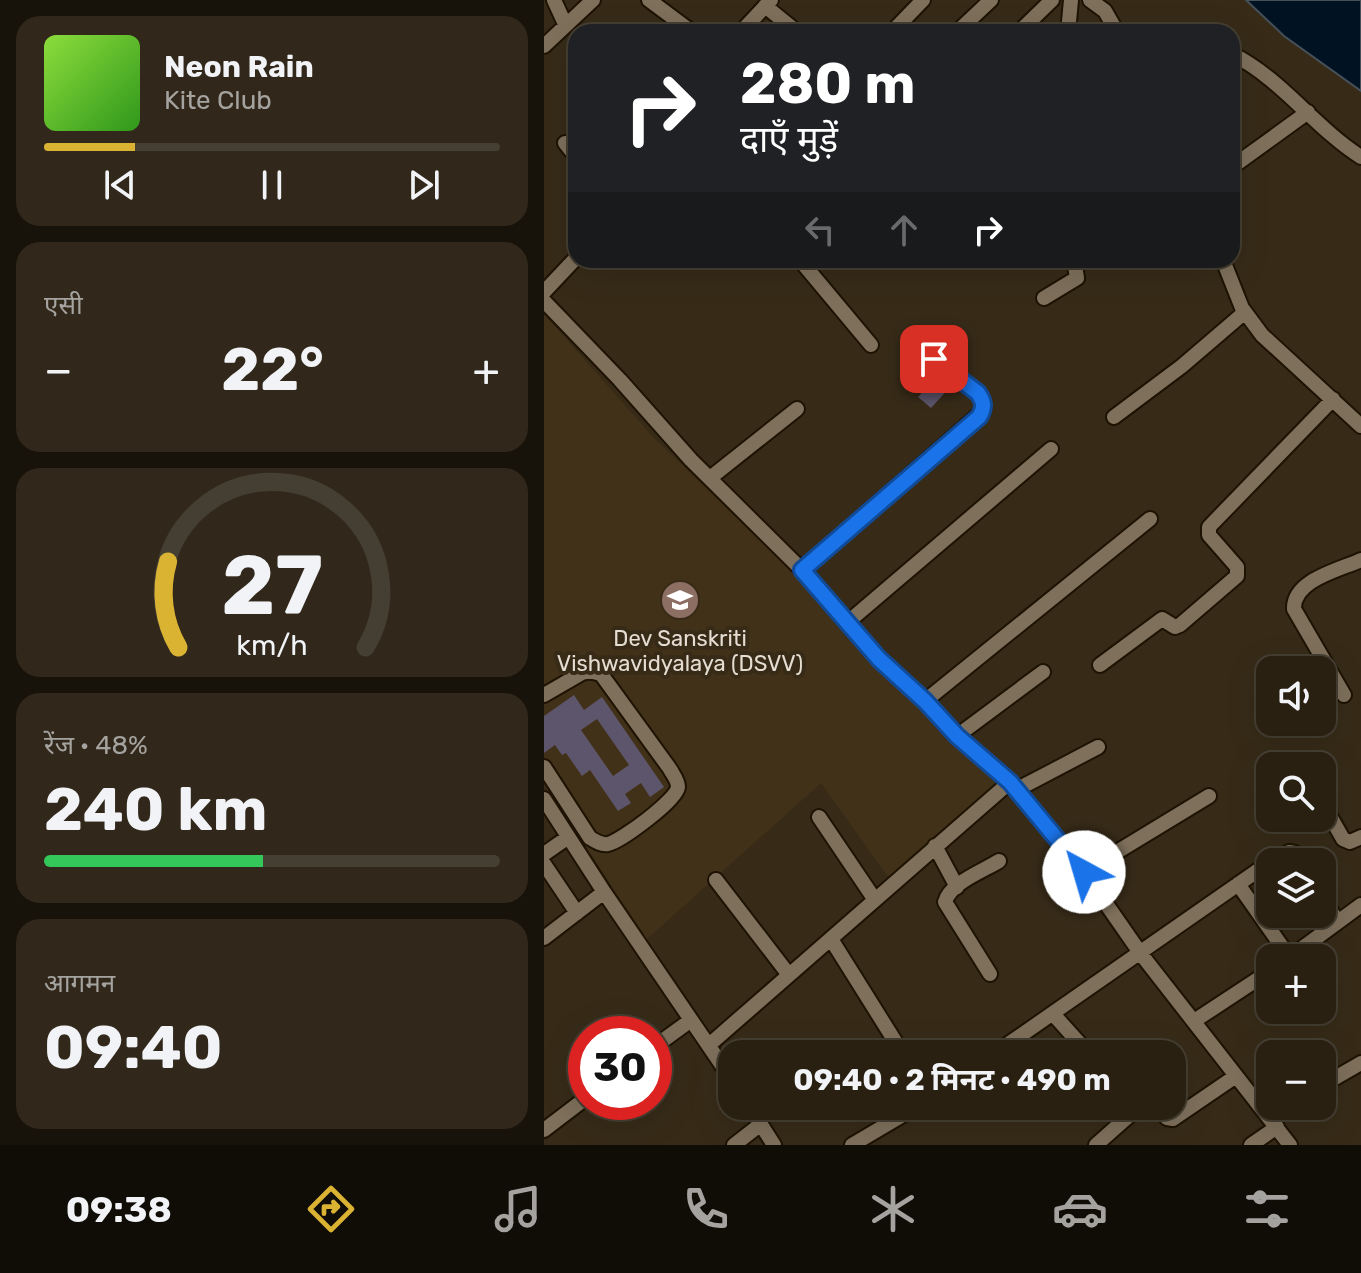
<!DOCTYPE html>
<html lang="hi">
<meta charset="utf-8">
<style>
body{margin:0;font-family:Rubik,"Noto Sans Devanagari",sans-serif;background:#31281b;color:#f1f3f6;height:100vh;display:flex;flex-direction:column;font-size:30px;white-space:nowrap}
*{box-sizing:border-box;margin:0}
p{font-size:26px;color:#a5a39f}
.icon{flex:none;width:44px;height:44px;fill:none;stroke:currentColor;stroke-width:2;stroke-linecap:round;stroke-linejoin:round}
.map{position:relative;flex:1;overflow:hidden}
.details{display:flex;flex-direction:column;gap:16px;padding:16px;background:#17120a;width:544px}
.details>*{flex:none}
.top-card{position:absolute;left:24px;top:24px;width:672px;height:244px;border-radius:24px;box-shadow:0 8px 32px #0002,0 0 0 2px #453e32;background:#202124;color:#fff;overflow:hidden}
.tools{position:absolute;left:712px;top:656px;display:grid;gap:16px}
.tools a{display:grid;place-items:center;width:80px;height:80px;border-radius:16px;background:#292012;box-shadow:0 8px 32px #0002,0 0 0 2px #453e32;font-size:40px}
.speed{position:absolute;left:24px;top:1016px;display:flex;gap:16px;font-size:40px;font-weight:700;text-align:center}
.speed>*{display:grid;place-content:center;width:104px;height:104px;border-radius:50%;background:#292012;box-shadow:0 8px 32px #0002,0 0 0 2px #453e32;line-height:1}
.speed .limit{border:12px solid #d22;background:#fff;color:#111}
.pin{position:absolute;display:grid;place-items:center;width:68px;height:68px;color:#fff;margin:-34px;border-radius:16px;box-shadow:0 4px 12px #0006}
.me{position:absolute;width:88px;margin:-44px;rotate:321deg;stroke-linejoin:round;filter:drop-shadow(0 0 6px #0008)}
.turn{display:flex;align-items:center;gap:28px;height:168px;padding:0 40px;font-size:36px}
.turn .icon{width:104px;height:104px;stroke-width:2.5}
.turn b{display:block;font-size:56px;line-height:68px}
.lanes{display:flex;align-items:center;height:76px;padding:0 40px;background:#0003;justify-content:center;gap:40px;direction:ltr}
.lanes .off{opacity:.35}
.big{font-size:60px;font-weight:700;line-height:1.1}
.details .tile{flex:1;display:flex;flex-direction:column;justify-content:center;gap:12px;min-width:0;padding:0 28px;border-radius:24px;background:#31281b}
.details .dial{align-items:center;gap:0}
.dial svg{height:208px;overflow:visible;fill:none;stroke:#453e32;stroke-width:7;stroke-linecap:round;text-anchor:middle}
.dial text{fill:#f1f3f6;stroke:none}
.song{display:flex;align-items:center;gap:24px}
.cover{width:96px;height:96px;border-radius:12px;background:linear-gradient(135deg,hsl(90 70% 55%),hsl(110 70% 35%))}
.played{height:8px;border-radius:4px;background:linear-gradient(90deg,#dbb333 20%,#453e32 20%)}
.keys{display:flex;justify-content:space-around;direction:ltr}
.heat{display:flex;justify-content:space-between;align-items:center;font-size:44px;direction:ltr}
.charge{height:12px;border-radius:6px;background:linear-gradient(90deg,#34c759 48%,#453e32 0)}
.trip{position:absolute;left:174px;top:1040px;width:468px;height:80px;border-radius:24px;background:#292012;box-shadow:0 8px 32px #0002,0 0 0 2px #453e32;font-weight:700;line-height:80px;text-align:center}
.menu{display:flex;height:128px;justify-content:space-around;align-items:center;background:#100d07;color:#a5a39f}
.menu .icon{width:56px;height:56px}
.menu .current{color:#dbb333}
.menu b{font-size:36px;color:#f1f3f6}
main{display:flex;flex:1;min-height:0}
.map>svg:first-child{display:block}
</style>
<main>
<section class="details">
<div class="tile">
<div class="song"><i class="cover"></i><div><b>Neon Rain</b><p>Kite Club</p></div></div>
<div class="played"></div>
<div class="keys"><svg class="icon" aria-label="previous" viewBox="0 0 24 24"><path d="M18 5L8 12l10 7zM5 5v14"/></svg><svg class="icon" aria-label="pause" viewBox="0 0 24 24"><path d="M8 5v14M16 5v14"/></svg><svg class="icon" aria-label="next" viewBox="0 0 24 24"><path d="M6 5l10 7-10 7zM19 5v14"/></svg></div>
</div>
<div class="tile"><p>एसी</p>
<div class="heat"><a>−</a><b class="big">22°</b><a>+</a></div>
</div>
<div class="tile dial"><svg viewBox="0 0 100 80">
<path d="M14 69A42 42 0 1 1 86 69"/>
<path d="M14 69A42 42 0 0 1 10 36" stroke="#dbb333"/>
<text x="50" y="56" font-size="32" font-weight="700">27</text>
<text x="50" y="72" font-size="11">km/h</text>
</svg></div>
<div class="tile"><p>रेंज · 48%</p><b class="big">240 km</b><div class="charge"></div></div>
<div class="tile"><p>आगमन</p><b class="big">09:40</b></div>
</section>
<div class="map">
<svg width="817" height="1145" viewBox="0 0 817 1145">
<rect width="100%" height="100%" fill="#372b18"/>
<path fill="#413118" d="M0 314 109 437 241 563 303 638 455 782 345 878 277 783 103 939 0 784Z"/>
<path fill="#011323" stroke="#455058" stroke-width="2" d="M702 0H817V91L740 36Z"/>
<path fill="#5d556b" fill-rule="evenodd" d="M394 375 407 386 387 408 374 397Z
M30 695 40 710 58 697 120 787 106 797 97 783 81 794 87 803 74 811 46 770 38 776 22 753 18 755 11 745 0 753V716ZM53 719 85 765 69 776 37 730Z"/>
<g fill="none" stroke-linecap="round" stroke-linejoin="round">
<g stroke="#1e1302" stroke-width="18">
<path id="minor" d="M10 0 21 24
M105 0 148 32
M546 0 561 11 573 32
M221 6 253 32
M197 32 227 0
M348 32 379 0
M413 32 447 0
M475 32 508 0
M524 32 527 0
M0 46 49 0
M688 54C738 79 770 127 817 157
M21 143 32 157
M688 167 764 112
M256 260 327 345
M679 260 698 308 718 335 817 426
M0 292 32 258
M500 298 533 278 530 260
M0 301 76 380 147 460 258 570 335 659 381 701 413 736 466 782 540 872 597 954 746 1145
M570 417 638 366 701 312
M166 478 253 409
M258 570 439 411 440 405 434 393 390 359 369 338
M304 622 507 449
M556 665 618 619 631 627 636 625 693 576V567L665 535V527L789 399
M0 695 38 673 45 671 57 674 126 769C129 775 134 780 134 787 133 800 77 841 64 844 57 845 51 841 46 838L0 767
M800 695 750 609C749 580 795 570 817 560
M381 701 606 519
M413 736 499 672
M472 790 554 747
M0 799 60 892 188 1080
M778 802 799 839 806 842 817 837
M275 817 331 900
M391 846 413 887
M0 854 23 838
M727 862 745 852 751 853 758 862
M0 864 33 913
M540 872 665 796
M172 880 245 975
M694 884 746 958
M778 896 793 921
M0 938 60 892
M287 939 354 1046
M745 958 817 905
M446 974 401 902C406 883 439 871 455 861
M510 1015 545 1054
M650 1021 726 971
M165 1045 466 782
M110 1047 147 1020
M450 1054 726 862
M791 1078 817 1063
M205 1106 230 1145
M611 1106 623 1118 629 1119 692 1076
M0 1130 42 1098
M190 1145 217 1124
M308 1145 374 1106
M552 1145 596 1106
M707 1145 733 1127"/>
</g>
<use href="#minor" stroke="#7e705b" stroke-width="14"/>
</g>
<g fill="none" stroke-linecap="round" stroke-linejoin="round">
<g stroke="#114b97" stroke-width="20">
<path id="route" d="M390 359 434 393C440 402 441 407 435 417L258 570 335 659 381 701 413 736 466 782 540 872"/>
</g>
<use href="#route" stroke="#1a73e8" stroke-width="14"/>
</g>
<defs>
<g id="university-disc" transform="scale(2)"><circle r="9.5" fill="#8d6e63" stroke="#372b18"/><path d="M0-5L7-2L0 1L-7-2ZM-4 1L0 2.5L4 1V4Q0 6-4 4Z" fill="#fff"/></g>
</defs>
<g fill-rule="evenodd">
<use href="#university-disc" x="136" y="600"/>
</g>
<g text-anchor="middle" stroke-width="8" stroke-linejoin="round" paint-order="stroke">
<g font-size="22" fill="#e5ddd2" stroke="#372b18">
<text x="136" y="646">Dev Sanskriti<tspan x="136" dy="25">Vishwavidyalaya (DSVV)</tspan></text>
</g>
</g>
</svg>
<div class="tools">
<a><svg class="icon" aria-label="sound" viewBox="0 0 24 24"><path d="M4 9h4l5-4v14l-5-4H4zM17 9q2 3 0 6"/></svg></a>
<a><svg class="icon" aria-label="search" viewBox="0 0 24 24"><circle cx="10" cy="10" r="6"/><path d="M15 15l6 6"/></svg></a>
<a><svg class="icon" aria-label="layers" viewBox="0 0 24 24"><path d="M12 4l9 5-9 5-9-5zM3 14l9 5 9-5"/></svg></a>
<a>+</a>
<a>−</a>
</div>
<div class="speed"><div class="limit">30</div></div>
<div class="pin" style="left:390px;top:359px;background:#d93025"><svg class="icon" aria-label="arrive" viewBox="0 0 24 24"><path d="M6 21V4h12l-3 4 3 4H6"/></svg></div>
<svg class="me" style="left:540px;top:872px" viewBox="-20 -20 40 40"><circle r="19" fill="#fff"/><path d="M0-13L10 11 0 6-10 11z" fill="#1a73e8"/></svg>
<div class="trip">09:40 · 2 मिनट · 490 m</div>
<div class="top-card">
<div class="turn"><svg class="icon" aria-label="right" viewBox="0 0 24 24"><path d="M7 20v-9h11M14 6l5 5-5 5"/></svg><div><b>280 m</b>दाएँ मुड़ें</div></div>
<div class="lanes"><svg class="icon off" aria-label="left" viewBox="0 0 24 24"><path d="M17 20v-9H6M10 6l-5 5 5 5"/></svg><svg class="icon off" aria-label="ahead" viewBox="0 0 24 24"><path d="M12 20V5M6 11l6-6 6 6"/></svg><svg class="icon" aria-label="right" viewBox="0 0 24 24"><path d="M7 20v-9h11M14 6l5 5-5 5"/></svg></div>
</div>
</div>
</main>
<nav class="menu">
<b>09:38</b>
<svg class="icon current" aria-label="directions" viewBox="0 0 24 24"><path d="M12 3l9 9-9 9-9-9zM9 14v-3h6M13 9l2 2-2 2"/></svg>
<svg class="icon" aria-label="music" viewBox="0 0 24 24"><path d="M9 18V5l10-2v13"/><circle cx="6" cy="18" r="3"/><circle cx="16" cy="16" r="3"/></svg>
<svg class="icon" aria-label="phone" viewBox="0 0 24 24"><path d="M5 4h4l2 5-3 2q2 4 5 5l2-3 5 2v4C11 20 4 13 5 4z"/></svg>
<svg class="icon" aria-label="climate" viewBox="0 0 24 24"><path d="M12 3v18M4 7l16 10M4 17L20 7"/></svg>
<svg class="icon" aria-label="car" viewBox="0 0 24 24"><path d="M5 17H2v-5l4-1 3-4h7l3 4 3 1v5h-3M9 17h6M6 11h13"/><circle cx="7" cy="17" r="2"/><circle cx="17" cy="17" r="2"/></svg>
<svg class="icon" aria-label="filters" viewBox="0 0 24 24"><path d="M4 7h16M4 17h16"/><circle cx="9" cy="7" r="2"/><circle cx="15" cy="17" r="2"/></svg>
</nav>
